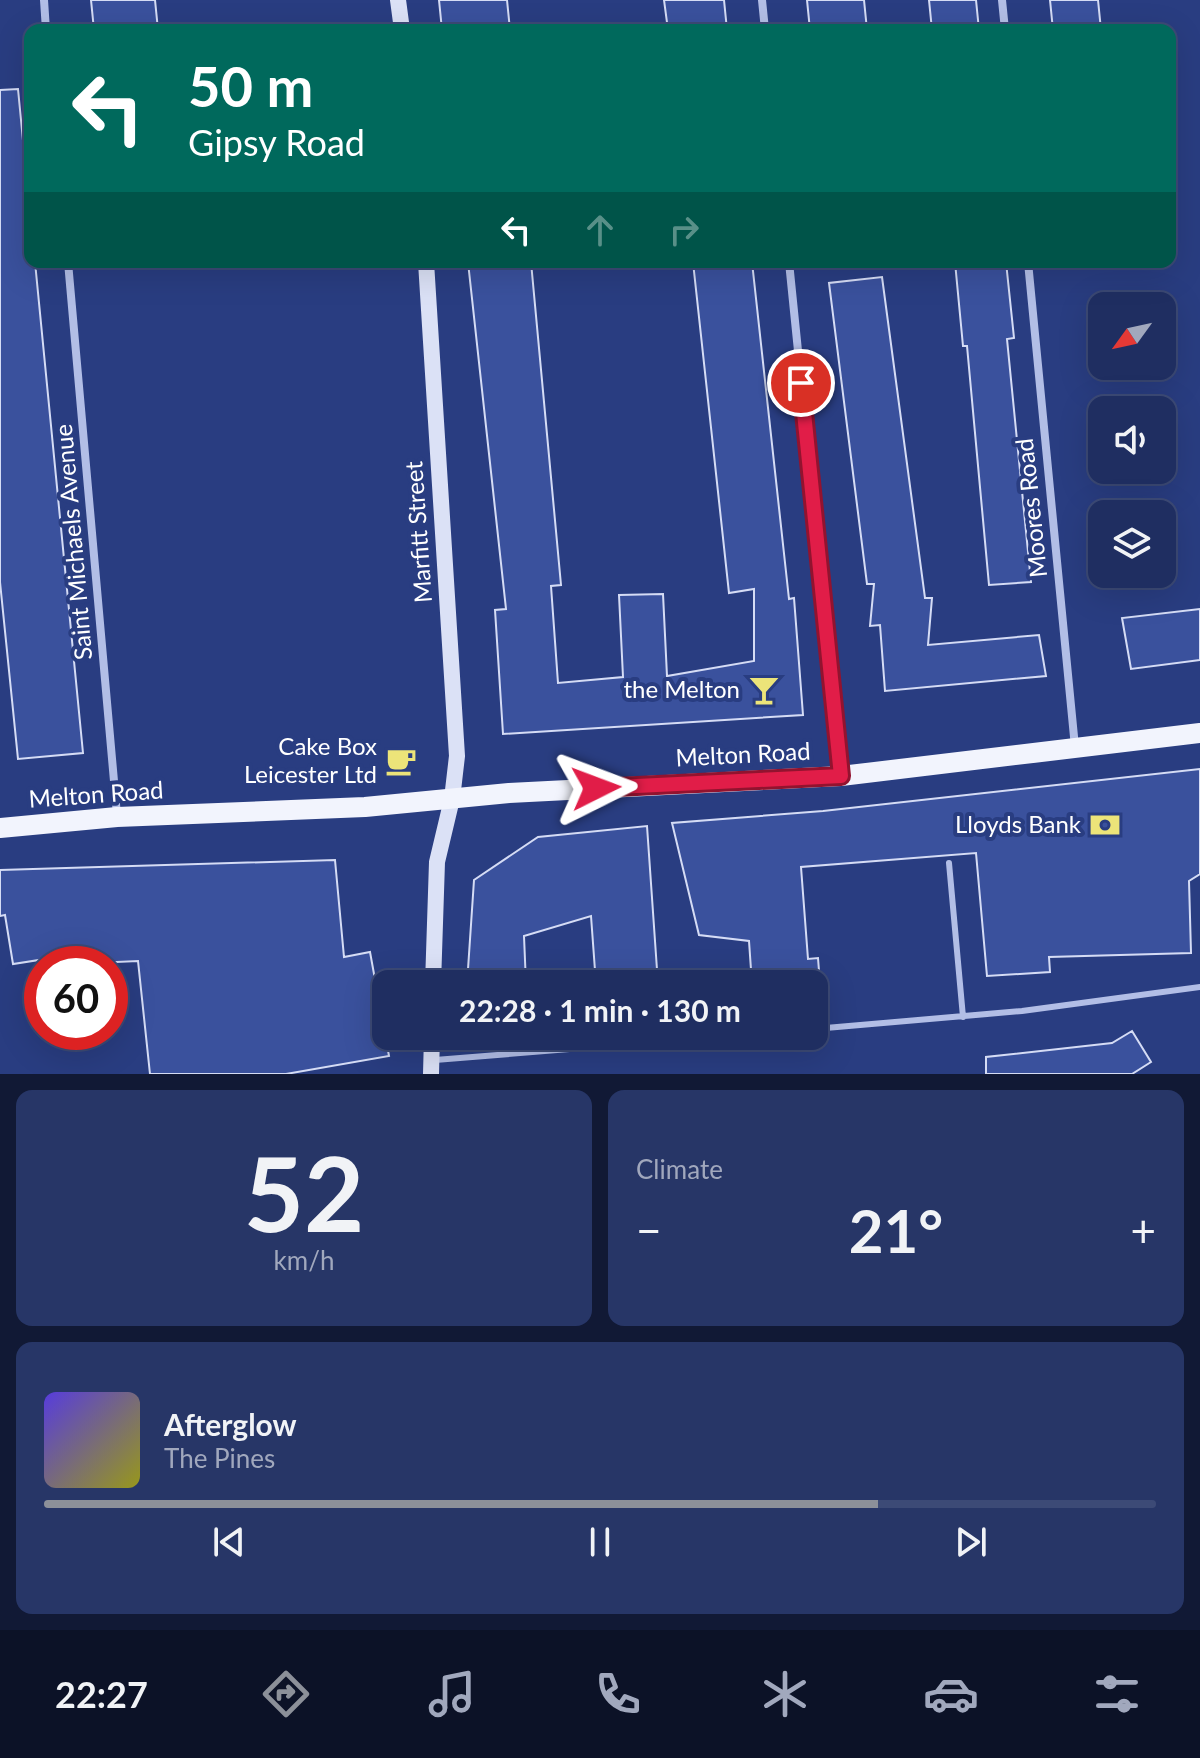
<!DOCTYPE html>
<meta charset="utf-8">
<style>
body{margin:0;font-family:Lato,sans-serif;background:#273667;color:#f1f3f6;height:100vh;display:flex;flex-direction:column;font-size:30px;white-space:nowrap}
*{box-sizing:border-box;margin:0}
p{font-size:26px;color:#a1a8bd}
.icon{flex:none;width:44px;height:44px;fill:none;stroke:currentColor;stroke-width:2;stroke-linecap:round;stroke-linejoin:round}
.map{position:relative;height:1074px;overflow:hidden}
.details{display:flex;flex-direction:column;gap:16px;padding:16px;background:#111935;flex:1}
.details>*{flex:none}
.banner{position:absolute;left:24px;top:24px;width:1152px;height:244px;border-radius:16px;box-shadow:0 8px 32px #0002,0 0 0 2px #3c4a76;background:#00695c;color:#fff;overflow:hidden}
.needle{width:52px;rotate:237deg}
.fabs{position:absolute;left:1088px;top:292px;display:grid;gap:16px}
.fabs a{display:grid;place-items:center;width:88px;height:88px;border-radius:16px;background:#1f2e61;box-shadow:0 8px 32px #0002,0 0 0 2px #3c4a76;font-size:40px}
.speed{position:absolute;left:24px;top:946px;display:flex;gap:16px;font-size:40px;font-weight:700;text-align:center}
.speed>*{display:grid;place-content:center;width:104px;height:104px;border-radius:50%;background:#1f2e61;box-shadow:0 8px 32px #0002,0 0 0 2px #3c4a76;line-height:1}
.speed .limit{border:12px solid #d22;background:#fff;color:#111}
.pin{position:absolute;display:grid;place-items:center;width:68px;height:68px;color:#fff;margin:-34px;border:4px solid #fff;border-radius:50%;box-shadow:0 2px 8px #0007}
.me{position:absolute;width:88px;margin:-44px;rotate:87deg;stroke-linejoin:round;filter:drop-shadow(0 0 6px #0008)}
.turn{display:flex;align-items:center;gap:28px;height:168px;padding:0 32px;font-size:36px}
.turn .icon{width:104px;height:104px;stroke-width:2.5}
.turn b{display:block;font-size:56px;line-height:68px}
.lanes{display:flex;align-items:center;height:76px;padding:0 32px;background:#0003;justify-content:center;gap:40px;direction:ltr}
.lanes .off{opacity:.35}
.big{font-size:60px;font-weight:700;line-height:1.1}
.details .card{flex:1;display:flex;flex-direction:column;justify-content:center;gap:12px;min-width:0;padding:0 28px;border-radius:16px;background:#273667}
.details .dial{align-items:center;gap:0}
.dial b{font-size:104px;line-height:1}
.song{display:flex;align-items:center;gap:24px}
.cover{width:96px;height:96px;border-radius:12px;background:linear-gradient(135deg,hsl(250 70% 55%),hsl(60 70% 35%))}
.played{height:8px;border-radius:4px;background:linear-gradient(90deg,#8c9099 75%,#3c4a76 75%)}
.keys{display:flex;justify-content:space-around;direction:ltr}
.heat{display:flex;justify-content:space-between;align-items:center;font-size:44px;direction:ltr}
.details .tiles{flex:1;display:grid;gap:16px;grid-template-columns:1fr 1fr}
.card:last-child{grid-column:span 2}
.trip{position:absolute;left:372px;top:970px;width:456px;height:80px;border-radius:16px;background:#1f2e61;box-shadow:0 8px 32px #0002,0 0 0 2px #3c4a76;font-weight:700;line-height:80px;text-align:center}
.menu{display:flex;height:128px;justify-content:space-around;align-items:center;background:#0c1227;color:#a1a8bd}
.menu .icon{width:56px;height:56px}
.menu .active{color:#8c9099}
.menu b{font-size:36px;color:#f1f3f6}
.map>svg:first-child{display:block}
</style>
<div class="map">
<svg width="1200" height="1074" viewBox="0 0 1200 1074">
<rect width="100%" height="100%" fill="#293d81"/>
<path fill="#3a519d" stroke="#d5dcf5" stroke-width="2" d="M91 0H155L158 30H94Z
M439 0H507L510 30H442Z
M664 0H724L727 30H668Z
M807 0H864L867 30H810Z
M929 0H976L979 30H932Z
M1050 0H1098L1101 30H1053Z
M18 89 30 213V262H35L83 753 18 759 0 582V90Z
M468 262H531L561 585 551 586 558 683 623 677 619 595 663 594 667 676 754 661V589L729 593 693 262H752L789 599 794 598 803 715 503 734 495 610 506 609Z
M955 262H1006L1014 338 1007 339 1031 582 989 585 967 346H963Z
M882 277 925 598H932L928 645 1039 635 1046 676 885 691 880 625 870 626 874 584H867L829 283Z
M1200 609V660L1131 669 1122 618Z
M1200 769V874L1189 881 1191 953 1049 957 1050 972 987 976 976 853 801 867 808 959 818 958 820 984H752L749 941 699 935 672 823 823 811Z
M647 826 658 984H596L591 916 524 936 526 984H467L474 880 538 837Z
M335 860 344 957 370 952 389 1056 286 1074H150L138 961 72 964 71 955 13 964 5 915 0 916V870Z
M1132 1031 1151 1062 1132 1074H986V1057L1112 1043Z"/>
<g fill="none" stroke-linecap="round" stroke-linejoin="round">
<path stroke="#b2bee6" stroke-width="6" d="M949 863 963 1017
M814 1029 1022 1011 1200 987
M435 1060 730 1036"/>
<path stroke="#b2bee6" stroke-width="8" d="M44 0 46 30
M762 0 765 30
M1002 0 1005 30
M68 262 117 815
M789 262 841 775
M1028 262 1075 747"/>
<path stroke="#dbe1f6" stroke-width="16" d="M398 0 402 30
M426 262 457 756 452 799 437 862 433 984
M431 1074 432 1036"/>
<path stroke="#f2f4fd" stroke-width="20" d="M0 828 117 817 365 807 509 793 841 776 1200 733"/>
</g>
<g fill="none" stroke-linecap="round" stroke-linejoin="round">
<g stroke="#92132f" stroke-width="20">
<path id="route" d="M596 788 841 776 801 383"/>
</g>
<use href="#route" stroke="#e11d48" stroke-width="14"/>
</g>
<defs>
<g id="bar-bare" transform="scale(2.4)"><path d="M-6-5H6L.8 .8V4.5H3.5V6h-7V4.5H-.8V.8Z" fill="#ece479" stroke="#293d81" stroke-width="2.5" paint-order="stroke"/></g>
<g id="cafe-bare" transform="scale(2.4)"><path d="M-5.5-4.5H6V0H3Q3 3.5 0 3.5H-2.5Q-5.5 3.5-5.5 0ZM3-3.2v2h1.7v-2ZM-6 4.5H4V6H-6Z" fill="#ece479" stroke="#293d81" stroke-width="2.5" paint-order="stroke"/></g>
<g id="bank-bare" transform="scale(2.4)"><path d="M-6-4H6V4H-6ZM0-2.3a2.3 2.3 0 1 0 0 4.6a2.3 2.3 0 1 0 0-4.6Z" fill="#ece479" stroke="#293d81" stroke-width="2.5" paint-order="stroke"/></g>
</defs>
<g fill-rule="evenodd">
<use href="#bar-bare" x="764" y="690"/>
<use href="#cafe-bare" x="401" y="761"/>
<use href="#bank-bare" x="1105" y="825"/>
</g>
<g text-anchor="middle" stroke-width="8" stroke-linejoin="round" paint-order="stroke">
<g font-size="24" fill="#fff" stroke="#293d81">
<text transform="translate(1032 508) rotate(-96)" y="8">Moores Road</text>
<text transform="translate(419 532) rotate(-94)" y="8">Marfitt Street</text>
<text transform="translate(74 542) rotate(-95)" y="8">Saint Michaels Avenue</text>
<text transform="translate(743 755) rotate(-3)" y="8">Melton Road</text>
<text transform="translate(96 795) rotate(-4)" y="8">Melton Road</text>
</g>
<g font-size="24" fill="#fff" stroke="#293d81" text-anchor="end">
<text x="740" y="698">the Melton</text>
<text x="377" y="755">Cake Box<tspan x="377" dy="28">Leicester Ltd</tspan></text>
<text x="1081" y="833">Lloyds Bank</text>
</g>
</g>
</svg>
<div class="fabs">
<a><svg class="needle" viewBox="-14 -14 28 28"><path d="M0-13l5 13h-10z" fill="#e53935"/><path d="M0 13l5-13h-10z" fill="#a1a8bd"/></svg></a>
<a><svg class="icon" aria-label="sound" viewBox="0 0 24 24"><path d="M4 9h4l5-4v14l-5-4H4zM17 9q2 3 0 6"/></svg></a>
<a><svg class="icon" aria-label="layers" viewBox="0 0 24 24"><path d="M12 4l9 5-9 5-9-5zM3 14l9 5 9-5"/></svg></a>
</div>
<div class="speed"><div class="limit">60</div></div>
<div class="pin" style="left:801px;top:383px;background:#d93025"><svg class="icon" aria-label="arrive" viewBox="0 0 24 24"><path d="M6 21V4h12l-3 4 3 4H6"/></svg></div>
<svg class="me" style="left:596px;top:788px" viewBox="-20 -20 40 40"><path d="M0-17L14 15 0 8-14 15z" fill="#e11d48" stroke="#fff" stroke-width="4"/></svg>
<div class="trip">22:28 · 1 min · 130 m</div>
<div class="banner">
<div class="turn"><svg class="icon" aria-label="left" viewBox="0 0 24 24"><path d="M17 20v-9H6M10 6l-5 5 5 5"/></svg><div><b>50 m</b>Gipsy Road</div></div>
<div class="lanes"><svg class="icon" aria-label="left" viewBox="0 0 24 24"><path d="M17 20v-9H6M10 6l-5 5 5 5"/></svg><svg class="icon off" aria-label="ahead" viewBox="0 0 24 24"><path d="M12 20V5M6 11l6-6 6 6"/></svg><svg class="icon off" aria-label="right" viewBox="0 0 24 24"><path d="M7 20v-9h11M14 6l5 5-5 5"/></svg></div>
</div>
</div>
<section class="details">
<div class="tiles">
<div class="card dial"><b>52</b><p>km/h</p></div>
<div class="card"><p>Climate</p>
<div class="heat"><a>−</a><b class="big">21°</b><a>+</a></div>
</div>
<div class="card">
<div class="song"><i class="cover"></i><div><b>Afterglow</b><p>The Pines</p></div></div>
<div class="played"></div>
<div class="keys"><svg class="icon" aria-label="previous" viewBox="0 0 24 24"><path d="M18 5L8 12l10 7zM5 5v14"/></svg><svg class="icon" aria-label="pause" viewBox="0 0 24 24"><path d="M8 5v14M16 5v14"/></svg><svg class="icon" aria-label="next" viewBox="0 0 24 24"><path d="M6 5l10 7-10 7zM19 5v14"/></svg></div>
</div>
</div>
</section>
<nav class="menu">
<b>22:27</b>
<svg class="icon active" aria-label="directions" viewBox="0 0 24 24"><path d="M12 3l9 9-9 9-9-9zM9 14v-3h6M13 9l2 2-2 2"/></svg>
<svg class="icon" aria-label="music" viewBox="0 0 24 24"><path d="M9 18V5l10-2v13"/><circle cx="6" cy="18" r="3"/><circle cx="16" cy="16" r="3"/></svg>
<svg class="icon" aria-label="phone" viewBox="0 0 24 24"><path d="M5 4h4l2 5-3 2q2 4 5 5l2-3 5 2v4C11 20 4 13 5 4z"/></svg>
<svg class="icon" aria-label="climate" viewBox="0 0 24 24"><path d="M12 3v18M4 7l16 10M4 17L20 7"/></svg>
<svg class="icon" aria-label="car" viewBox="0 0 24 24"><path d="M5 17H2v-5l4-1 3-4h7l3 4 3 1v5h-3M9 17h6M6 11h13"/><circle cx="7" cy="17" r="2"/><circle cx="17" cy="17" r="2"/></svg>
<svg class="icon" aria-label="filters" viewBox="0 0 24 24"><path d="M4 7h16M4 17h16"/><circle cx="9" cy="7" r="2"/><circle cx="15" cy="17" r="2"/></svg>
</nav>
